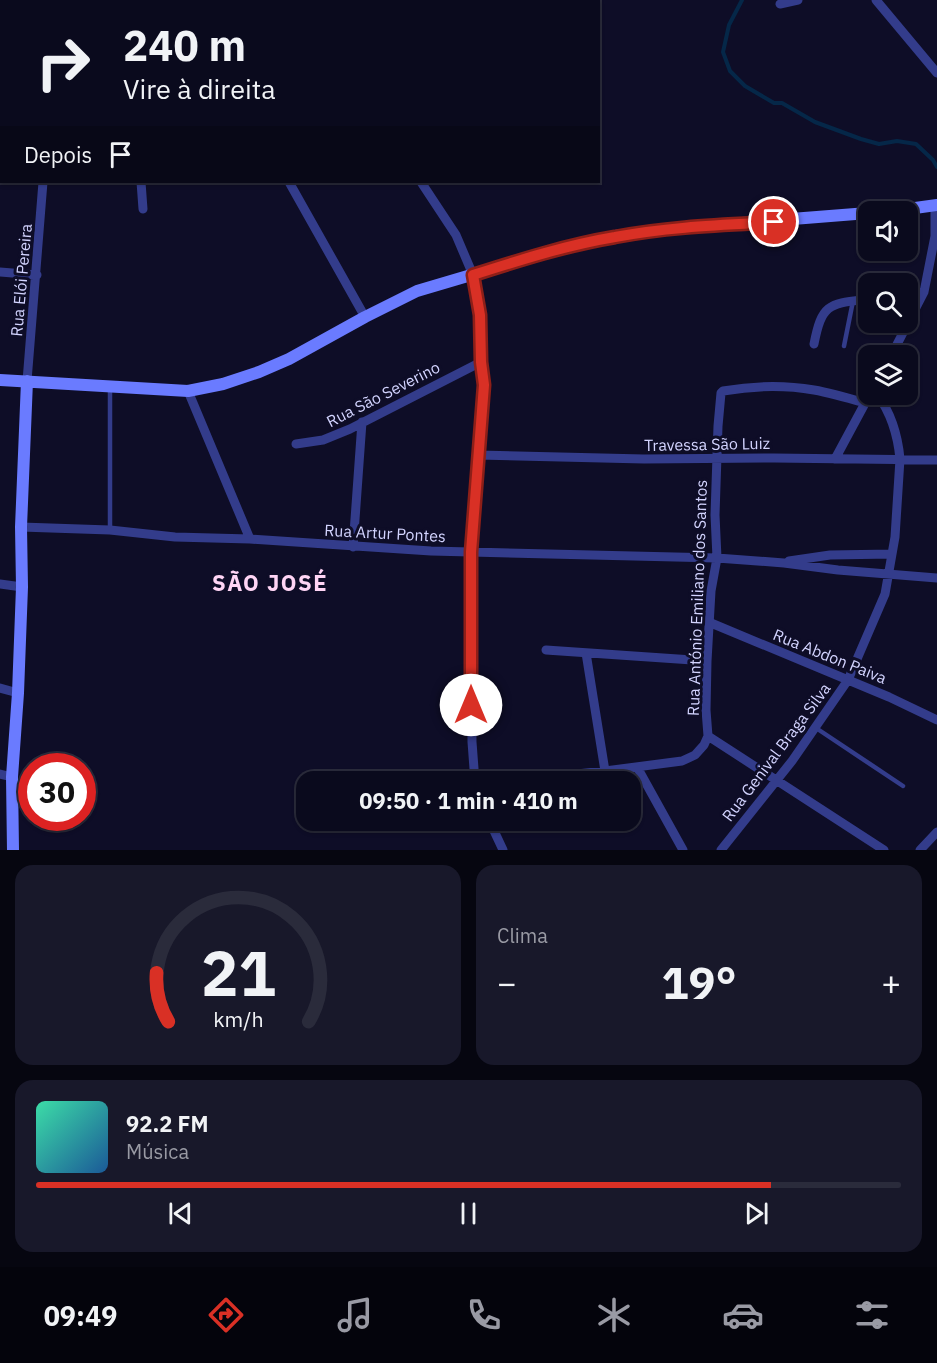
<!DOCTYPE html>
<html lang="pt">
<meta charset="utf-8">
<style>
body{margin:0;font-family:"IBM Plex Sans",sans-serif;background:#18182a;color:#f1f3f6;height:100vh;display:flex;flex-direction:column;font-size:22px;white-space:nowrap}
*{box-sizing:border-box;margin:0}
p{font-size:20px;color:#999aa4}
.icon{flex:none;width:33px;height:33px;fill:none;stroke:currentColor;stroke-width:2;stroke-linecap:round;stroke-linejoin:round}
.map{position:relative;height:850px;overflow:hidden}
.sheet{display:flex;flex-direction:column;gap:15px;padding:15px;background:#060610;flex:1}
.sheet>*{flex:none}
.top-card{position:absolute;left:0px;top:0px;width:600px;height:183px;box-shadow:0 2px 4px #0004,0 0 0 2px #2a2b3b;background:#0a0a1d;color:#f1f3f6;overflow:hidden}
.buttons{position:absolute;left:858px;top:201px;display:grid;gap:12px}
.buttons a{display:grid;place-items:center;width:60px;height:60px;border-radius:12px;background:#0a0a1d;box-shadow:0 2px 4px #0004,0 0 0 2px #2a2b3b;font-size:30px}
.speed{position:absolute;left:18px;top:753px;display:flex;gap:12px;font-size:30px;font-weight:700;text-align:center}
.speed>*{display:grid;place-content:center;width:78px;height:78px;border-radius:50%;background:#0a0a1d;box-shadow:0 2px 4px #0004,0 0 0 2px #2a2b3b;line-height:1}
.speed .limit{border:9px solid #d22;background:#fff;color:#111}
.pin{position:absolute;display:grid;place-items:center;width:51px;height:51px;color:#fff;margin:-26px;border:3px solid #fff;border-radius:50%;box-shadow:0 2px 6px #0007}
.me{position:absolute;width:66px;margin:-33px;rotate:0deg;stroke-linejoin:round;filter:drop-shadow(0 0 4px #0008)}
.turn{display:flex;align-items:center;gap:21px;height:126px;padding:0 24px;font-size:27px}
.turn .icon{width:78px;height:78px;stroke-width:2.5}
.turn b{display:block;font-size:42px;line-height:51px}
.then{display:flex;align-items:center;height:57px;padding:0 24px;background:#0003;gap:12px;font-size:22px}
.big{font-size:45px;font-weight:700;line-height:1.1}
.sheet .widget{flex:1;display:flex;flex-direction:column;justify-content:center;gap:9px;min-width:0;padding:0 21px;border-radius:18px;background:#18182a}
.sheet .dial{align-items:center;gap:0}
.dial svg{height:156px;overflow:visible;fill:none;stroke:#2a2b3b;stroke-width:7;stroke-linecap:round;text-anchor:middle}
.dial text{fill:#f1f3f6;stroke:none}
.song{display:flex;align-items:center;gap:18px}
.cover{width:72px;height:72px;border-radius:9px;background:linear-gradient(135deg,hsl(160 70% 55%),hsl(210 70% 35%))}
.played{height:6px;border-radius:3px;background:linear-gradient(90deg,#d93025 85%,#2a2b3b 85%)}
.keys{display:flex;justify-content:space-around;direction:ltr}
.heat{display:flex;justify-content:space-between;align-items:center;font-size:33px;direction:ltr}
.sheet .tiles{flex:1;display:grid;gap:15px;grid-template-columns:1fr 1fr}
.widget:last-child{grid-column:span 2}
.trip{position:absolute;left:296px;top:771px;width:345px;height:60px;border-radius:18px;background:#0a0a1d;box-shadow:0 2px 4px #0004,0 0 0 2px #2a2b3b;font-weight:700;line-height:60px;text-align:center}
.tabs{display:flex;height:96px;justify-content:space-around;align-items:center;background:#04040c;color:#999aa4}
.tabs .icon{width:42px;height:42px}
.tabs .selected{color:#d93025}
.tabs b{font-size:27px;color:#f1f3f6}
.map>svg:first-child{display:block}
</style>
<div class="map">
<svg width="937" height="850" viewBox="0 0 937 850">
<rect width="100%" height="100%" fill="#0e0d27"/>
<g fill="none" stroke-linecap="round" stroke-linejoin="round">
<path stroke="#052748" stroke-width="4" d="M742 0 729 25 723 52 730 71 745 86 774 103H782L815 122 861 139 879 144 897 141 916 144 933 160 937 167"/>
<path stroke="#333c8b" stroke-width="4.5" d="M844 346 853 301
M110 388V530
M816 728 903 786"/>
<path stroke="#333c8b" stroke-width="9" d="M44 0V2
M119 0V2
M876 0 937 73
M354 2 356 0
M447 2 448 0
M780 4 798 0
M0 65H2
M0 167H2
M141 182 143 209
M289 182 365 317
M421 182 456 235 473 275 480 315 481 362 484 385 483 414 471 552 472 742 475 782
M0 272 37 275
M908 294 924 292
M814 344C822 303 829 304 868 299
M891 356 924 292 935 236V205
M27 381 43 182
M188 391 250 539
M296 444 323 440 350 429 481 362
M478 455 644 459 774 458 937 460
M835 459 870 394
M21 527 110 530 175 537 250 539 431 551 717 558 784 563 838 570 937 578
M353 547 362 422
M789 561 830 555 892 554
M0 584 22 587
M711 623 889 697 937 720
M546 650 707 661
M586 653 605 771
M0 688 18 693
M708 736 884 850
M637 767 683 850
M0 774 12 777
M500 782 605 771 682 761 695 755 704 745 708 736 706 710 707 661 711 591 717 558 715 515 718 426 721 393 723 391C752 386 785 385 814 390 831 393 848 398 865 403
M489 820 503 850
M721 850 792 761 848 680 885 594 895 537 900 459C898 437 891 413 877 394
M920 850 937 832"/>
<path stroke="#6a7bff" stroke-width="12" d="M886 212 937 205
M0 380 188 391 223 384 259 372 289 359 365 317 417 291 556 250 615 236 691 227 868 213
M13 850 12 777 18 693 22 587 21 527 27 381"/>
</g>
<g fill="none" stroke-linecap="round" stroke-linejoin="round">
<g stroke="#8d1f18" stroke-width="15">
<path id="route" d="M471 705V552L484 385 481 362 480 315 473 275C520 260 567 245 615 237 667 227 721 225 774 222"/>
</g>
<use href="#route" stroke="#d93025" stroke-width="10"/>
</g>
<g text-anchor="middle" stroke-width="6" stroke-linejoin="round" paint-order="stroke">
<g font-size="16" fill="#d3d4ff" stroke="#0e0d27">
<text transform="translate(21 280) rotate(-85)" y="6">Rua Elói Pereira</text>
<text transform="translate(383 394) rotate(-27)" y="6">Rua São Severino</text>
<text transform="translate(707 444) rotate(-1)" y="6">Travessa São Luiz</text>
<text transform="translate(385 533) rotate(3)" y="6">Rua Artur Pontes</text>
<text transform="translate(697 598) rotate(-88)" y="6">Rua António Emiliano dos Santos</text>
<text transform="translate(830 656) rotate(22)" y="6">Rua Abdon Paiva</text>
<text transform="translate(776 752) rotate(-53)" y="6">Rua Genival Braga Silva</text>
</g>
<g font-size="22" font-weight="bold" letter-spacing="1.5" fill="#ffd5f5" stroke="#0e0d27">
<text x="270" y="591">SÃO JOSÉ</text>
</g>
</g>
</svg>
<div class="buttons">
<a><svg class="icon" aria-label="sound" viewBox="0 0 24 24"><path d="M4 9h4l5-4v14l-5-4H4zM17 9q2 3 0 6"/></svg></a>
<a><svg class="icon" aria-label="search" viewBox="0 0 24 24"><circle cx="10" cy="10" r="6"/><path d="M15 15l6 6"/></svg></a>
<a><svg class="icon" aria-label="layers" viewBox="0 0 24 24"><path d="M12 4l9 5-9 5-9-5zM3 14l9 5 9-5"/></svg></a>
</div>
<div class="speed"><div class="limit">30</div></div>
<div class="pin" style="left:774px;top:222px;background:#d93025"><svg class="icon" aria-label="arrive" viewBox="0 0 24 24"><path d="M6 21V4h12l-3 4 3 4H6"/></svg></div>
<svg class="me" style="left:471px;top:705px" viewBox="-20 -20 40 40"><circle r="19" fill="#fff"/><path d="M0-13L10 11 0 6-10 11z" fill="#d93025"/></svg>
<div class="trip">09:50 · 1 min · 410 m</div>
<div class="top-card">
<div class="turn"><svg class="icon" aria-label="right" viewBox="0 0 24 24"><path d="M7 20v-9h11M14 6l5 5-5 5"/></svg><div><b>240 m</b>Vire à direita</div></div>
<div class="then">Depois<svg class="icon" aria-label="arrive" viewBox="0 0 24 24"><path d="M6 21V4h12l-3 4 3 4H6"/></svg></div>
</div>
</div>
<section class="sheet">
<div class="tiles">
<div class="widget dial"><svg viewBox="0 0 100 80">
<path d="M14 69A42 42 0 1 1 86 69"/>
<path d="M14 69A42 42 0 0 1 8 44" stroke="#d93025"/>
<text x="50" y="56" font-size="32" font-weight="700">21</text>
<text x="50" y="72" font-size="11">km/h</text>
</svg></div>
<div class="widget"><p>Clima</p>
<div class="heat"><a>−</a><b class="big">19°</b><a>+</a></div>
</div>
<div class="widget">
<div class="song"><i class="cover"></i><div><b>92.2 FM</b><p>Música</p></div></div>
<div class="played"></div>
<div class="keys"><svg class="icon" aria-label="previous" viewBox="0 0 24 24"><path d="M18 5L8 12l10 7zM5 5v14"/></svg><svg class="icon" aria-label="pause" viewBox="0 0 24 24"><path d="M8 5v14M16 5v14"/></svg><svg class="icon" aria-label="next" viewBox="0 0 24 24"><path d="M6 5l10 7-10 7zM19 5v14"/></svg></div>
</div>
</div>
</section>
<nav class="tabs">
<b>09:49</b>
<svg class="icon selected" aria-label="directions" viewBox="0 0 24 24"><path d="M12 3l9 9-9 9-9-9zM9 14v-3h6M13 9l2 2-2 2"/></svg>
<svg class="icon" aria-label="music" viewBox="0 0 24 24"><path d="M9 18V5l10-2v13"/><circle cx="6" cy="18" r="3"/><circle cx="16" cy="16" r="3"/></svg>
<svg class="icon" aria-label="phone" viewBox="0 0 24 24"><path d="M5 4h4l2 5-3 2q2 4 5 5l2-3 5 2v4C11 20 4 13 5 4z"/></svg>
<svg class="icon" aria-label="climate" viewBox="0 0 24 24"><path d="M12 3v18M4 7l16 10M4 17L20 7"/></svg>
<svg class="icon" aria-label="car" viewBox="0 0 24 24"><path d="M5 17H2v-5l4-1 3-4h7l3 4 3 1v5h-3M9 17h6M6 11h13"/><circle cx="7" cy="17" r="2"/><circle cx="17" cy="17" r="2"/></svg>
<svg class="icon" aria-label="filters" viewBox="0 0 24 24"><path d="M4 7h16M4 17h16"/><circle cx="9" cy="7" r="2"/><circle cx="15" cy="17" r="2"/></svg>
</nav>
